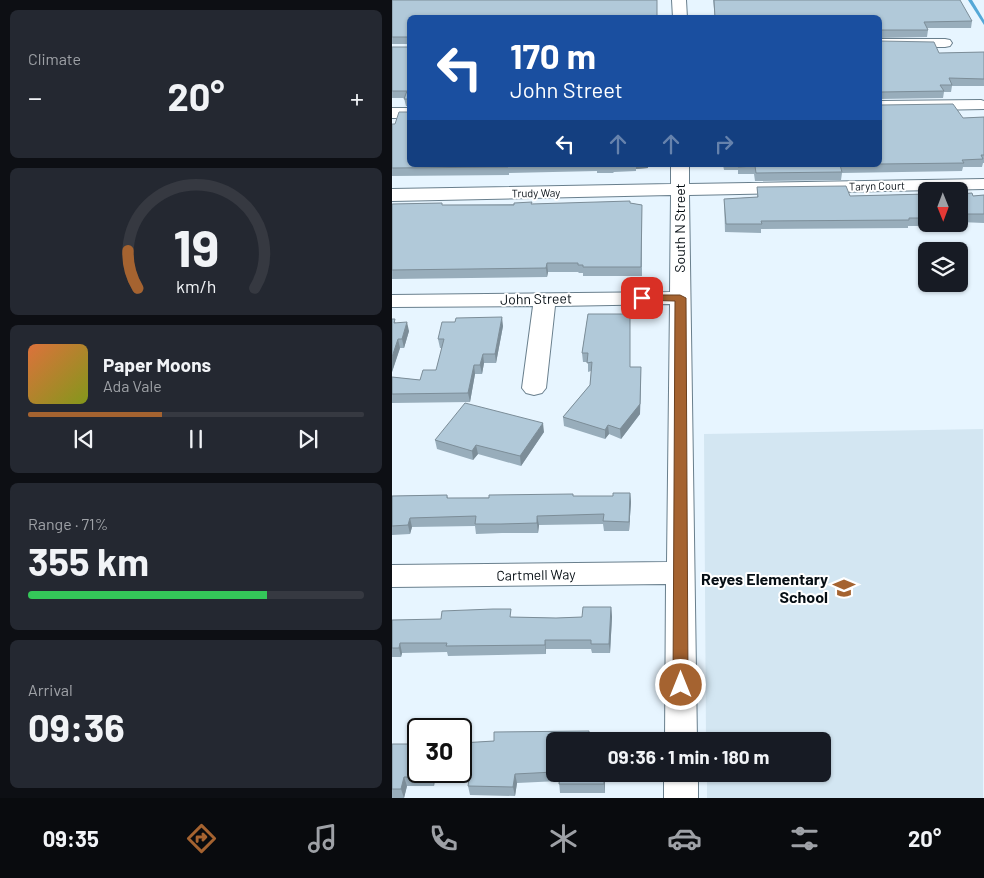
<!DOCTYPE html>
<meta charset="utf-8">
<style>
body{margin:0;font-family:Barlow,sans-serif;background:#242831;color:#f1f3f6;height:100vh;display:flex;flex-direction:column;font-size:19px;white-space:nowrap}
*{box-sizing:border-box;margin:0}
p{font-size:16px;color:#9ea1a6}
.icon{flex:none;width:28px;height:28px;fill:none;stroke:currentColor;stroke-width:2;stroke-linecap:round;stroke-linejoin:round}
.map{position:relative;flex:1;overflow:hidden}
.drawer{display:flex;flex-direction:column;gap:10px;padding:10px;background:#0d0f14;width:392px}
.drawer>*{flex:none}
.top-card{position:absolute;left:15px;top:15px;width:475px;height:152px;border-radius:8px;box-shadow:0 1px 4px #0004;background:#1a4fa0;color:#fff;overflow:hidden}
.needle{width:32px;rotate:179deg}
.tools{position:absolute;left:526px;top:182px;display:grid;gap:10px}
.tools a{display:grid;place-items:center;width:50px;height:50px;border-radius:8px;background:#171b24;box-shadow:0 1px 4px #0004;font-size:25px}
.speed{position:absolute;left:15px;top:718px;display:flex;gap:10px;font-size:25px;font-weight:700;text-align:center}
.speed>*{display:grid;place-content:center;width:65px;height:65px;border-radius:50%;background:#171b24;box-shadow:0 1px 4px #0004;line-height:1}
.speed .limit{border:2px solid #111;border-radius:8px;background:#fff;color:#111}
.pin{position:absolute;display:grid;place-items:center;width:42px;height:42px;color:#fff;margin:-21px;border-radius:10px;box-shadow:0 2px 8px #0006}
.me{position:absolute;width:55px;margin:-28px;rotate:0deg;stroke-linejoin:round;filter:drop-shadow(0 0 4px #0008)}
.turn{display:flex;align-items:center;gap:18px;height:105px;padding:0 20px;font-size:22px}
.turn .icon{width:65px;height:65px;stroke-width:2.5}
.turn b{display:block;font-size:35px;line-height:42px}
.lanes{display:flex;align-items:center;height:48px;padding:0 20px;background:#0003;justify-content:center;gap:25px;direction:ltr}
.lanes .off{opacity:.35}
.big{font-size:38px;font-weight:700;line-height:1.1}
.drawer .tile{flex:1;display:flex;flex-direction:column;justify-content:center;gap:8px;min-width:0;padding:0 18px;border-radius:8px;background:#242831}
.drawer .dial{align-items:center;gap:0}
.dial svg{height:130px;overflow:visible;fill:none;stroke:#363941;stroke-width:7;stroke-linecap:round;text-anchor:middle}
.dial text{fill:#f1f3f6;stroke:none}
.song{display:flex;align-items:center;gap:15px}
.cover{width:60px;height:60px;border-radius:8px;background:linear-gradient(135deg,hsl(20 70% 55%),hsl(70 70% 35%))}
.played{height:5px;border-radius:2px;background:linear-gradient(90deg,#a56330 40%,#363941 40%)}
.keys{display:flex;justify-content:space-around;direction:ltr}
.heat{display:flex;justify-content:space-between;align-items:center;font-size:28px;direction:ltr}
.charge{height:8px;border-radius:4px;background:linear-gradient(90deg,#34c759 71%,#363941 0)}
.trip{position:absolute;left:154px;top:732px;width:285px;height:50px;border-radius:8px;background:#171b24;box-shadow:0 1px 4px #0004;font-weight:700;line-height:50px;text-align:center}
.tabs{display:flex;height:80px;justify-content:space-around;align-items:center;background:#090b0e;color:#9ea1a6}
.tabs .icon{width:35px;height:35px}
.tabs .on{color:#a56330}
.tabs b{font-size:22px;color:#f1f3f6}
main{display:flex;flex:1;min-height:0}
.map>svg:first-child{display:block}
</style>
<main>
<section class="drawer">
<div class="tile"><p>Climate</p>
<div class="heat"><a>−</a><b class="big">20°</b><a>+</a></div>
</div>
<div class="tile dial"><svg viewBox="0 0 100 80">
<path d="M14 69A42 42 0 1 1 86 69"/>
<path d="M14 69A42 42 0 0 1 8 46" stroke="#a56330"/>
<text x="50" y="56" font-size="32" font-weight="700">19</text>
<text x="50" y="72" font-size="11">km/h</text>
</svg></div>
<div class="tile">
<div class="song"><i class="cover"></i><div><b>Paper Moons</b><p>Ada Vale</p></div></div>
<div class="played"></div>
<div class="keys"><svg class="icon" aria-label="previous" viewBox="0 0 24 24"><path d="M18 5L8 12l10 7zM5 5v14"/></svg><svg class="icon" aria-label="pause" viewBox="0 0 24 24"><path d="M8 5v14M16 5v14"/></svg><svg class="icon" aria-label="next" viewBox="0 0 24 24"><path d="M6 5l10 7-10 7zM19 5v14"/></svg></div>
</div>
<div class="tile"><p>Range · 71%</p><b class="big">355 km</b><div class="charge"></div></div>
<div class="tile"><p>Arrival</p><b class="big">09:36</b></div>
</section>
<div class="map">
<svg width="592" height="798" viewBox="0 0 592 798">
<rect width="100%" height="100%" fill="#e7f5ff"/>
<path fill="#d3e6f2" d="M591 429V798H315V774H430V741H314L312 434Z"/>
<g fill="none" stroke-linecap="round" stroke-linejoin="round">
<path fill="#54a8d7" fill-rule="evenodd" d="M576 0H580L592 20V25Z"/>
<g stroke="#697f8d" stroke-width="2">
<path id="street" d="M280 0H294L295 18H281Z
M488 39H553L558 40 560 43 558 46 553 47H488Z
M488 101 589 100 592 101V109L488 111Z
M0 108H18V118H0Z
M279 165H297V184L592 179V189L297 195 305 741H273L274 584 0 587V565L275 562 278 304 163 306 154 388 150 393 142 395 134 393 130 388 141 306 0 307V295L278 292 279 195 0 201V189L279 184Z
M272 774H306V798H272Z"/>
</g>
<use href="#street" fill="#fff" fill-rule="evenodd"/>
</g>
<path fill="#98adbb" d="M0 0 18 18V44H0Z
M321 0 580 21 579 28H535L536 30 535 37 488 38V18H323Z
M488 41 547 53 592 52V86H560L559 92H552L551 98 488 99Z
M0 47H18V106H14L12 98H0Z
M488 103V105L571 118 592 117V163H591L590 167H571L570 171 450 173 449 180 363 181 362 174H346V170H332L331 165H488Z
M0 124H3L18 165H256V168L244 169V171L222 172 221 173H205V171L117 173V175L0 176Z
M365 187 458 196 535 194V224H550V226H516V228L369 229V233L333 232 332 199 365 197Z
M568 194 581 196 592 195V223L568 222Z
M50 203V205L238 203 250 205V276H191V273H187L186 272H156L155 277 0 279V204Z
M196 314 238 367 249 376 248 414 229 439 217 434 213 439 172 426 171 417 198 385 199 371 196 372V362H191L190 353Z
M0 319 4 323 17 331 12 348H8L0 372Z
M111 326 104 363H92L90 374H83L78 402 0 403V377L28 380 44 370 50 348H48L46 339Z
M152 432 129 466 86 454 81 460 45 449 43 440Z
M238 493 239 502 237 531H212L211 524 147 525 146 533H110L84 534 83 526 20 527 18 534 0 535V496L55 495 56 498 221 496Z
M219 607 220 617 218 653H200L199 649H154V654L56 656 55 652 10 653 9 657H0V620H23L120 617 164 618 190 617Z
M197 731 198 739 162 741V774H213V793H168L167 781 125 783 123 796 78 795 76 786 77 780 43 779 42 786H15L12 798H0V744L26 771H69V743L102 741Z"/>
<path fill="#7c8d98" d="M244 165H256V168L244 169Z
M155 263 156 272 155 277 154 268Z
M110 317 111 326 104 363 103 354Z
M15 322 17 331 12 348 10 339Z
M6 339 8 348 0 372V357Z
M91 354 92 363 90 374 88 365Z
M82 365 83 374 78 402 76 393Z
M249 367 248 414 229 439 228 429Z
M151 423 152 432 129 466 128 456Z
M216 425 217 434 213 439V430Z
M84 445 86 454 81 460 80 451Z
M238 493 239 502 237 531V522Z
M145 516 147 525 146 533 145 523Z
M18 518 20 527 18 534 16 525Z
M219 607 220 617 218 653 217 644Z
M153 640 154 649V654L153 645Z
M8 643 10 653 9 657 7 648Z
M41 771 43 779 42 786 40 777Z
M123 774 125 783 123 796 121 787Z
M212 774H213V793L212 784Z
M12 777 15 786 12 798 9 789Z"/>
<path fill="#b1c9d9" stroke="#7c8d98" d="M0 0H265V18H18V37H0Z
M322 0H568L580 21 532 22 536 30H489L488 32V18H323Z
M488 41 542 42 547 53 592 52V79L557 78 560 85H548L552 91 489 92 488 93Z
M0 47H18V99H12L15 91H0Z
M488 103V105L561 104 571 118 592 117V155H589L591 159 570 160 572 163 488 164Z
M7 112H18V165H123H116V167L0 168V124H3Z
M346 165H451H448L450 172 364 173 363 166 346 167Z
M454 186 458 196 535 194V218H517V220L369 221 370 224H334L332 199 366 197 365 187Z
M580 193 581 196 592 195V214H568V194Z
M238 201V203L250 205 249 267H191V265H186V263H155L154 268 0 270V204L50 203V205H122V203L140 202 139 204Z
M196 314H238V367H249L248 404 228 429 216 425 213 430 171 417 198 385 200 362 195 363 196 353H190Z
M110 317 103 354H91L88 365H82L76 393 0 394V377L28 380 31 370H44L52 339H46L50 322H63L64 318Z
M0 319H3L2 323 15 322 10 339H6L0 357Z
M73 403 151 423 128 456 84 445 80 451 43 440Z
M221 493H238L237 522 211 521 212 514 145 516V523L109 524H83L84 516 18 518 16 525 0 526V496L55 495V498H97V495L181 494V496H221Z
M191 607H219L217 644H199V640H153V645L54 646 55 643H8L7 648H0V620L49 619 50 611 101 609H119L118 617 164 618 190 617Z
M197 731V739H213V741H162V772L123 774 121 787 76 786 78 771H69V743L102 741V732Z
M0 744H26V771H41L40 777H12L9 789H0Z
M168 774H212V784H167Z"/>
<path fill="#a56330" stroke="#6b401f" d="M250 295H288L294 298 296 685 294 689 289 691 283 689 281 685 283 301 246 300V296Z"/>
<defs>
<g id="school-bare" transform="scale(1.725)"><path d="M0-5L7-2L0 1L-7-2ZM-4 1L0 2.5L4 1V4Q0 6-4 4Z" fill="#a56330" stroke="#fff" stroke-width="2.5" paint-order="stroke"/></g>
</defs>
<g fill-rule="evenodd">
<use href="#school-bare" x="452" y="588"/>
</g>
<g text-anchor="middle" stroke-width="4" stroke-linejoin="round" paint-order="stroke">
<g font-size="11" fill="#060e14" stroke="#fff">
<text transform="translate(485 186) rotate(-1)" y="4">Taryn Court</text>
<text transform="translate(144 193) rotate(-1)" y="4">Trudy Way</text>
</g>
<g font-size="14" fill="#060e14" stroke="#fff">
<text transform="translate(288 228) rotate(-90)" y="5">South N Street</text>
<text transform="translate(144 299) rotate(-1)" y="5">John Street</text>
<text transform="translate(144 575) rotate(-1)" y="5">Cartmell Way</text>
</g>
<g font-size="16" font-weight="bold" fill="#060e14" stroke="#fff" text-anchor="end">
<text x="436" y="585">Reyes Elementary<tspan x="436" dy="18">School</tspan></text>
</g>
</g>
</svg>
<div class="tools">
<a><svg class="needle" viewBox="-14 -14 28 28"><path d="M0-13l5 13h-10z" fill="#e53935"/><path d="M0 13l5-13h-10z" fill="#9ea1a6"/></svg></a>
<a><svg class="icon" aria-label="layers" viewBox="0 0 24 24"><path d="M12 4l9 5-9 5-9-5zM3 14l9 5 9-5"/></svg></a>
</div>
<div class="speed"><div class="limit">30</div></div>
<div class="pin" style="left:250px;top:298px;background:#d93025"><svg class="icon" aria-label="arrive" viewBox="0 0 24 24"><path d="M6 21V4h12l-3 4 3 4H6"/></svg></div>
<svg class="me" style="left:289px;top:685px" viewBox="-20 -20 40 40"><circle r="17" fill="#a56330" stroke="#fff" stroke-width="3"/><path d="M0-11L8 9 0 5-8 9z" fill="#fff"/></svg>
<div class="trip">09:36 · 1 min · 180 m</div>
<div class="top-card">
<div class="turn"><svg class="icon" aria-label="left" viewBox="0 0 24 24"><path d="M17 20v-9H6M10 6l-5 5 5 5"/></svg><div><b>170 m</b>John Street</div></div>
<div class="lanes"><svg class="icon" aria-label="left" viewBox="0 0 24 24"><path d="M17 20v-9H6M10 6l-5 5 5 5"/></svg><svg class="icon off" aria-label="ahead" viewBox="0 0 24 24"><path d="M12 20V5M6 11l6-6 6 6"/></svg><svg class="icon off" aria-label="ahead" viewBox="0 0 24 24"><path d="M12 20V5M6 11l6-6 6 6"/></svg><svg class="icon off" aria-label="right" viewBox="0 0 24 24"><path d="M7 20v-9h11M14 6l5 5-5 5"/></svg></div>
</div>
</div>
</main>
<nav class="tabs">
<b>09:35</b>
<svg class="icon on" aria-label="directions" viewBox="0 0 24 24"><path d="M12 3l9 9-9 9-9-9zM9 14v-3h6M13 9l2 2-2 2"/></svg>
<svg class="icon" aria-label="music" viewBox="0 0 24 24"><path d="M9 18V5l10-2v13"/><circle cx="6" cy="18" r="3"/><circle cx="16" cy="16" r="3"/></svg>
<svg class="icon" aria-label="phone" viewBox="0 0 24 24"><path d="M5 4h4l2 5-3 2q2 4 5 5l2-3 5 2v4C11 20 4 13 5 4z"/></svg>
<svg class="icon" aria-label="climate" viewBox="0 0 24 24"><path d="M12 3v18M4 7l16 10M4 17L20 7"/></svg>
<svg class="icon" aria-label="car" viewBox="0 0 24 24"><path d="M5 17H2v-5l4-1 3-4h7l3 4 3 1v5h-3M9 17h6M6 11h13"/><circle cx="7" cy="17" r="2"/><circle cx="17" cy="17" r="2"/></svg>
<svg class="icon" aria-label="filters" viewBox="0 0 24 24"><path d="M4 7h16M4 17h16"/><circle cx="9" cy="7" r="2"/><circle cx="15" cy="17" r="2"/></svg>
<b>20°</b>
</nav>
